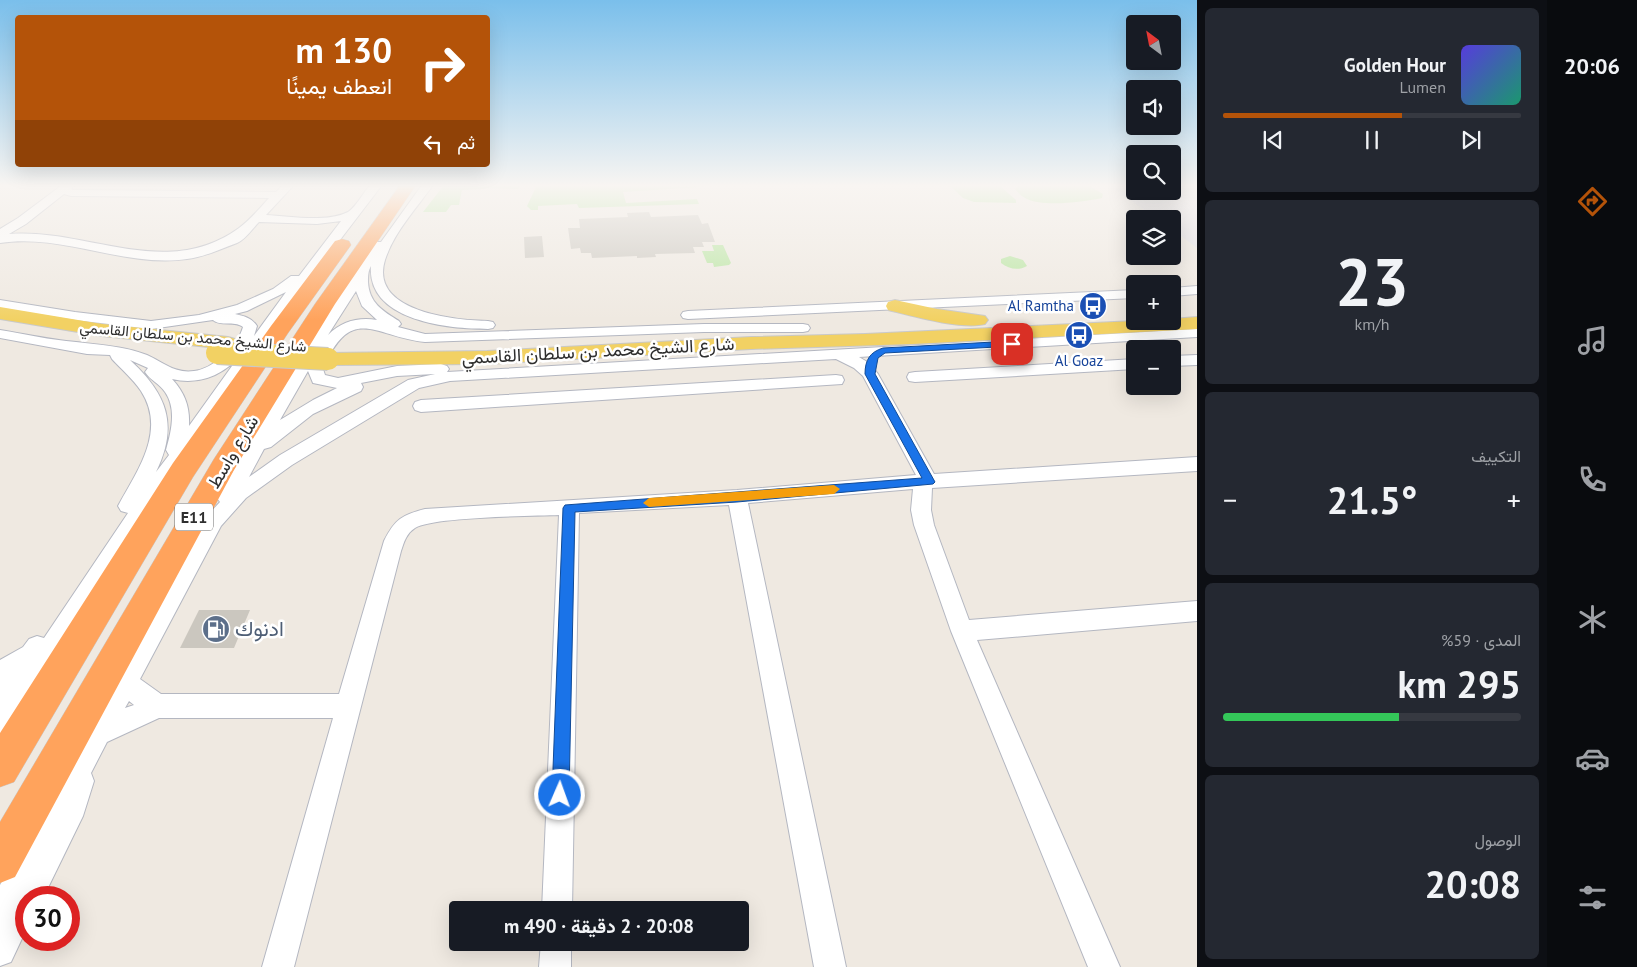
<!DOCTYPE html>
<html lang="ar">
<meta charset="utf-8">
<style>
body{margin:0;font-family:"PT Sans",Vazirmatn,sans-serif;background:#242831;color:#f1f3f6;direction:rtl;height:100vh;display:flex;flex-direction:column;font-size:19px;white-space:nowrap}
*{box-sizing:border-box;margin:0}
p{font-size:16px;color:#9ea1a6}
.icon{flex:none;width:28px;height:28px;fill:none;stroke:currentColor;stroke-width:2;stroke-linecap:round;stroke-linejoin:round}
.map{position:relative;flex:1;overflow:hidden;direction:ltr}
.panel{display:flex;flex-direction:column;gap:8px;padding:8px;background:#0d0f14;width:350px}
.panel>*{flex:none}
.guide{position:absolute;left:15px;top:15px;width:475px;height:152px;border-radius:5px;box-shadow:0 5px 20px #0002;direction:rtl;background:#b45309;color:#fff;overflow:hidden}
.needle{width:32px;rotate:328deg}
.fabs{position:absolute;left:1126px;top:15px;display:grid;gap:10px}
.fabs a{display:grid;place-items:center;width:55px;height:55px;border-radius:5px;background:#171b24;box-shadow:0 5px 20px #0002;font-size:25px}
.speed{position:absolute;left:15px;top:886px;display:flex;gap:10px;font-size:25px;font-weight:700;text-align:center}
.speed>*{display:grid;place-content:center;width:65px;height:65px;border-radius:50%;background:#171b24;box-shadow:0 5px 20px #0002;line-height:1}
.speed .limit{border:8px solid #d22;background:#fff;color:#111}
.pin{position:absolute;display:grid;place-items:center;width:42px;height:42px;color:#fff;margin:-21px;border-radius:10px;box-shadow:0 2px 8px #0006}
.me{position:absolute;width:55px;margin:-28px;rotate:2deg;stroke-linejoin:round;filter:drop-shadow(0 0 4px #0008)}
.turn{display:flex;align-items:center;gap:18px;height:105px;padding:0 15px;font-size:22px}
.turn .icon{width:65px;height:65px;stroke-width:2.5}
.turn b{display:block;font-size:35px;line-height:42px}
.then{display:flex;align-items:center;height:48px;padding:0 15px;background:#0003;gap:10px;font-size:19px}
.big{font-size:38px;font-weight:700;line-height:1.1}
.panel .card{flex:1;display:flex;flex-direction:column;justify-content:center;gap:8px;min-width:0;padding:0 18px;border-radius:8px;background:#242831}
.panel .dial{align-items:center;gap:0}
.dial b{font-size:65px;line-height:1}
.song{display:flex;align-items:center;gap:15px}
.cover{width:60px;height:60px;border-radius:8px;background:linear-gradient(135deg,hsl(250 70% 55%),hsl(160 70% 35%))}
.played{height:5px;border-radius:2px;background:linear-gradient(90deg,#b45309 60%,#363941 60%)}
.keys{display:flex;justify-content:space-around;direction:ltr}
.heat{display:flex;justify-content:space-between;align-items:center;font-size:28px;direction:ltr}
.charge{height:8px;border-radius:4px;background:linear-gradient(90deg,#34c759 59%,#363941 0)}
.trip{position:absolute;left:449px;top:901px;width:300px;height:50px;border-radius:5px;background:#171b24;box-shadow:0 5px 20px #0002;font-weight:700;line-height:50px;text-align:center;direction:rtl}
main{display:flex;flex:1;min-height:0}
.tabs{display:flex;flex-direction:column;width:90px;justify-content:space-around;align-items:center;background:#090b0e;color:#9ea1a6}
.tabs .icon{width:35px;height:35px}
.tabs .on{color:#b45309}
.tabs b{font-size:22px;color:#f1f3f6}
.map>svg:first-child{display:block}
</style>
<main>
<nav class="tabs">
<b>20:06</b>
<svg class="icon on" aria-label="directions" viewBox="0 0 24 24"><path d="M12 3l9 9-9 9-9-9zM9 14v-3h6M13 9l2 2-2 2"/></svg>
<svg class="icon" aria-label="music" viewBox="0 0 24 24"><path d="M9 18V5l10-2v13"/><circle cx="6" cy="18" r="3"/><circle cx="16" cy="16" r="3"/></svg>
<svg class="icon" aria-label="phone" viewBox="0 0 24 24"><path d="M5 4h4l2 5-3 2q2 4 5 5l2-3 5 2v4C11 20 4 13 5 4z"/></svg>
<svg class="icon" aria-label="climate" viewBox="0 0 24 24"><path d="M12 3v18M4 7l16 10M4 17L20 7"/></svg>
<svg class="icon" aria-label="car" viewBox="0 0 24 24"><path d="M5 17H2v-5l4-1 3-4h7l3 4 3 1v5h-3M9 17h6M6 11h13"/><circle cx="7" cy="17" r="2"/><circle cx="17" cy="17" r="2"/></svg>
<svg class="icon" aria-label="filters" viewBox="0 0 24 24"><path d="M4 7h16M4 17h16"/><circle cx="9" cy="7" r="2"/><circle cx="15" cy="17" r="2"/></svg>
</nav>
<section class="panel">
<div class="card">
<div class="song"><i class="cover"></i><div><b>Golden Hour</b><p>Lumen</p></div></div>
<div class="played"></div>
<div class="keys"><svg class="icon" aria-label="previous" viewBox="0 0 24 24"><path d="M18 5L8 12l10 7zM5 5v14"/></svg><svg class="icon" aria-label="pause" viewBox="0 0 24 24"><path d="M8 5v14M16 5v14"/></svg><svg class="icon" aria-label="next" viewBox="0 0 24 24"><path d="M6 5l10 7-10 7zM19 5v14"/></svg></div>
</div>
<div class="card dial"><b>23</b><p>km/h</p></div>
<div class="card"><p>التكييف</p>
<div class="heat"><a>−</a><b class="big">21.5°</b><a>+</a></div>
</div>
<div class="card"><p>المدى · 59%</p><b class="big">295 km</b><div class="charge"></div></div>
<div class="card"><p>الوصول</p><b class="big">20:08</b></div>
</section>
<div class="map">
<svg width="1197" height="967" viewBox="0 0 1197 967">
<rect width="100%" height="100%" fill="#efe9e1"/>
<path fill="#e3e1e8" d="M1109 185H1135V191H1172L1173 185H1197V248L1173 230 1172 219H1157Z"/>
<path fill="#b6e59e" d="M444 185H521L518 189 491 188 462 190 459 205H451L446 212H423Z
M537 185 690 187 691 185H696L699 187 623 192 626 203 697 199 699 204 579 208 577 204 538 206V210H531L527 206Z
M949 185H999L1016 200V203L974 202 963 198Z
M1019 185H1088L1103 194 1102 198C1084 202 1043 207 1027 199 1022 197 1018 193 1015 189Z
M712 245H723L731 263 729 265 714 267 713 263H707L702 251H714Z
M1010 256 1023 260 1027 266C1018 271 1009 269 1001 263V259Z"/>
<path fill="#cbc7bf" d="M649 212 651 217 698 215 702 224 708 223 715 242H702L704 247H693L695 253 655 254 656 257 637 258V256L592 258 591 253H581L580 248 571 249 568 228H580L579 219 628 217 627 213Z
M542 236 544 257 525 258 524 237Z
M199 610H250L234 648H180Z"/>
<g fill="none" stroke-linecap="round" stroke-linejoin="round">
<g stroke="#b4b7c1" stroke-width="2">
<path id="minor" d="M62 185H74L71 189 73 190 276 192 283 185H294L266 215C288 216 327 223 348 212 356 207 364 192 370 185H382L330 253 233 387 141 525 9 737 0 740V660L23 647 29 639 37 636 44 638 128 513 121 511 118 506C137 471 167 431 141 391 133 379 121 369 112 359L110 355 87 354 0 338V330C25 334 50 340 76 342 100 345 124 346 147 355 163 362 175 374 194 371 213 369 238 346 243 327 233 320 221 327 213 320L151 329 75 320 0 308V300L75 312 151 321 199 315 237 305 273 289 291 276H299L341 221 317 224 259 222C253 228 245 240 237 243 221 249 204 257 187 259 124 268 62 233 0 243V229L18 218ZM64 194 71 196 269 198C260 208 250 220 239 228 166 281 88 228 9 234L26 224ZM286 292 254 336 257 326C252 318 244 316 235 314L247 311ZM237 359 189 426C190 407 185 393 172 379 196 385 220 377 237 359ZM130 360 148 368 145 372C150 380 160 384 165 392 177 409 171 432 166 450L169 455 156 472C179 425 167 394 130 360Z
M422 185H433C416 209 394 232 385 260 369 312 454 320 488 321L493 322 495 325 493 328 488 329C448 329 367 321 371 266 368 271 368 276 368 282 369 303 383 311 399 321L401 324 398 327 425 334 704 324H803L808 325 810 328 808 331 803 332H704L425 342C375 337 351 302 323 369L325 375 338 378 397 366 441 364 447 366 449 369 447 372 1197 329V337L859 357 869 363 878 374 934 474 1197 457V471L932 488 931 510 934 525 969 620 1197 601V621L977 640 1120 967H1088L951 631 914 525 911 510 913 489 748 503 846 967H814L729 505 579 513 572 910H542L559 515C532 516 432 517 415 528 406 534 404 542 401 551L294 967H262L333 718H159L107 742 91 773 94 781 83 816 43 898H26V930L11 962 0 966V885L207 516 220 502 217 498 220 493 314 335 374 242H381ZM356 291 362 306 377 320C359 317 342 321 328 335ZM836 359 854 368 863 376 916 475 737 490 425 509C402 515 395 519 384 541L339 694H161L140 679 221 526 246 498 292 465 419 388 450 381ZM308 371 313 383 337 388 313 400 280 420ZM435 374 408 380 280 455 249 477 264 449 271 447 313 414 361 391 363 387 361 383 397 376ZM129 701 134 705 125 708Z
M1197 286V294L1172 296V288Z
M1135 290V298L688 319 683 318 681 315 683 312 688 311Z
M1197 355V365L1172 366V356Z
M1135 359V369L915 382 909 381 907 377 909 373 915 372Z
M836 375 842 376 844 380 842 384 421 412 415 410 413 406 415 402 421 400Z
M541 942H571V967H539Z"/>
</g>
<g stroke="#c9c9c9" stroke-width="2">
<path id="major" d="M895 300 937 309 985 316 988 320 985 324C962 330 912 316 888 310L886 306 888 302Z
M0 307 102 324 228 337 235 339 238 343 235 347 228 349 102 336 0 319Z
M1197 317V329L912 344 751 349 487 364 328 365 321 363 318 359 321 355 328 353 487 351 751 337 865 334 1135 321H1172V319Z"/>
</g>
<g stroke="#c9c9c9" stroke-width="1">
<path id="highway" d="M400 185H416L335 304 234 470 15 877 0 883V822L214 459 315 304Z
M342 239 349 241 351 245 288 333 193 477 14 782 0 787V733L173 463 271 326 335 241Z"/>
</g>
<use href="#minor" fill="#fff" fill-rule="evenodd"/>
<use href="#major" fill="#f2d163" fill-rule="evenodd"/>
<use href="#highway" fill="#ffa35c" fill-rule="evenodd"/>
<g stroke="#c9c9c9" stroke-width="24" stroke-linecap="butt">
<path id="major-bridge" d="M217 353 328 359"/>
</g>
<use href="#major-bridge" stroke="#f2d163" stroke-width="22"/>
</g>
<linearGradient id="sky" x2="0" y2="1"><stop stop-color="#7abfeb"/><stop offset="0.58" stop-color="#f8f5f2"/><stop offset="1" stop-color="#f8f5f2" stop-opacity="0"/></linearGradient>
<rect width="1197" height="320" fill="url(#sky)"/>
<path fill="#1a73e8" stroke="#114b97" d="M1012 341 1015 342V346L885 353 878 358 875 374 935 482 933 484 737 502 575 512 569 795 566 801 560 803 555 801 552 795 563 508 565 505 922 478 865 374C865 360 870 352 883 348Z"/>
<path fill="#f59e0b" d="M834 485 840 489 834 494 649 507 643 503 649 498Z"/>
<defs>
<g id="bus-disc" transform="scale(1.4375)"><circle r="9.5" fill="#1a4fb4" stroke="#fff"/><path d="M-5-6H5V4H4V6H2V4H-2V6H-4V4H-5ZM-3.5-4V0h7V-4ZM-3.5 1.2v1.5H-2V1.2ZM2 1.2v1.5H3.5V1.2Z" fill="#fff"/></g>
<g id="fuel-disc" transform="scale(1.4375)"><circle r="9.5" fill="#5c6f8a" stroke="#fff"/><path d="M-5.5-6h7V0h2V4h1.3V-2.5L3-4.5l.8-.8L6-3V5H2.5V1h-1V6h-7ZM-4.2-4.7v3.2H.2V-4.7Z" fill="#fff"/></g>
</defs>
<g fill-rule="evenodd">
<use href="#bus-disc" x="1093" y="306"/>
<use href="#bus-disc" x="1079" y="335"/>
<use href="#fuel-disc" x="216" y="629"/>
</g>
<g text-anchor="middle" stroke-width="5" stroke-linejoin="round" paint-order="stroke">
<g font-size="15" fill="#164399" stroke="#fff" text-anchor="end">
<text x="1074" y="311">Al Ramtha</text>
<text x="1079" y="366" text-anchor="middle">Al Goaz</text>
</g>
<g font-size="15" fill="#2e2e2e" stroke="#fff">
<text transform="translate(193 337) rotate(5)" y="5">شارع الشيخ محمد بن سلطان القاسمي</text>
</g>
<rect fill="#fff" stroke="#6d6d6d" stroke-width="1" x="175" y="503.5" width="38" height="27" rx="4"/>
<g font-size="16" font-weight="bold" fill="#2e2e2e">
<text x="194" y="523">E11</text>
</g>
<g font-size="18" fill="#2e2e2e" stroke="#fff">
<text transform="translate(598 351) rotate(-3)" y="6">شارع الشيخ محمد بن سلطان القاسمي</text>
<text transform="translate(233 452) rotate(-59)" y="6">شارع واسط</text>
</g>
<g font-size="21" fill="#4e5e75" stroke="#fff" text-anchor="start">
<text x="235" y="636">ادنوك</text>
</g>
</g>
</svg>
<div class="fabs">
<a><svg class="needle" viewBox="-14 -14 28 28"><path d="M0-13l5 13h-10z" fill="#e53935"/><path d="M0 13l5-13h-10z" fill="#9ea1a6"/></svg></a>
<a><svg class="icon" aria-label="sound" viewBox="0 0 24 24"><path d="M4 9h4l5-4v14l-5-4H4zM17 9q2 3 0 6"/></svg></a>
<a><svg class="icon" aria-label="search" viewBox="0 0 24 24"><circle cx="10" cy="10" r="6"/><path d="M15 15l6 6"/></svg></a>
<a><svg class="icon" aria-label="layers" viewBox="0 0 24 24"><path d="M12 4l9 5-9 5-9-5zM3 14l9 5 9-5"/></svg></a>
<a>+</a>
<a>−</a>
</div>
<div class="speed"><div class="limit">30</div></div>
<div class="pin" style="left:1012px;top:344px;background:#d93025"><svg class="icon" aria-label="arrive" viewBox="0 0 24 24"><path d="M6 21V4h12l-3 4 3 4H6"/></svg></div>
<svg class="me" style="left:560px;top:795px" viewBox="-20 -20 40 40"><circle r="17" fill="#1a73e8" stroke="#fff" stroke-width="3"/><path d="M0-11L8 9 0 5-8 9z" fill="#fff"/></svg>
<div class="trip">20:08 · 2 دقيقة · 490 m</div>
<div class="guide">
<div class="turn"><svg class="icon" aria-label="right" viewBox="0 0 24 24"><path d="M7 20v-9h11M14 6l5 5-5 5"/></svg><div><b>130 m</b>انعطف يمينًا</div></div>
<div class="then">ثم<svg class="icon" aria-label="left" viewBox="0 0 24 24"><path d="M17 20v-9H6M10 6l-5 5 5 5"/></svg></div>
</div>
</div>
</main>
